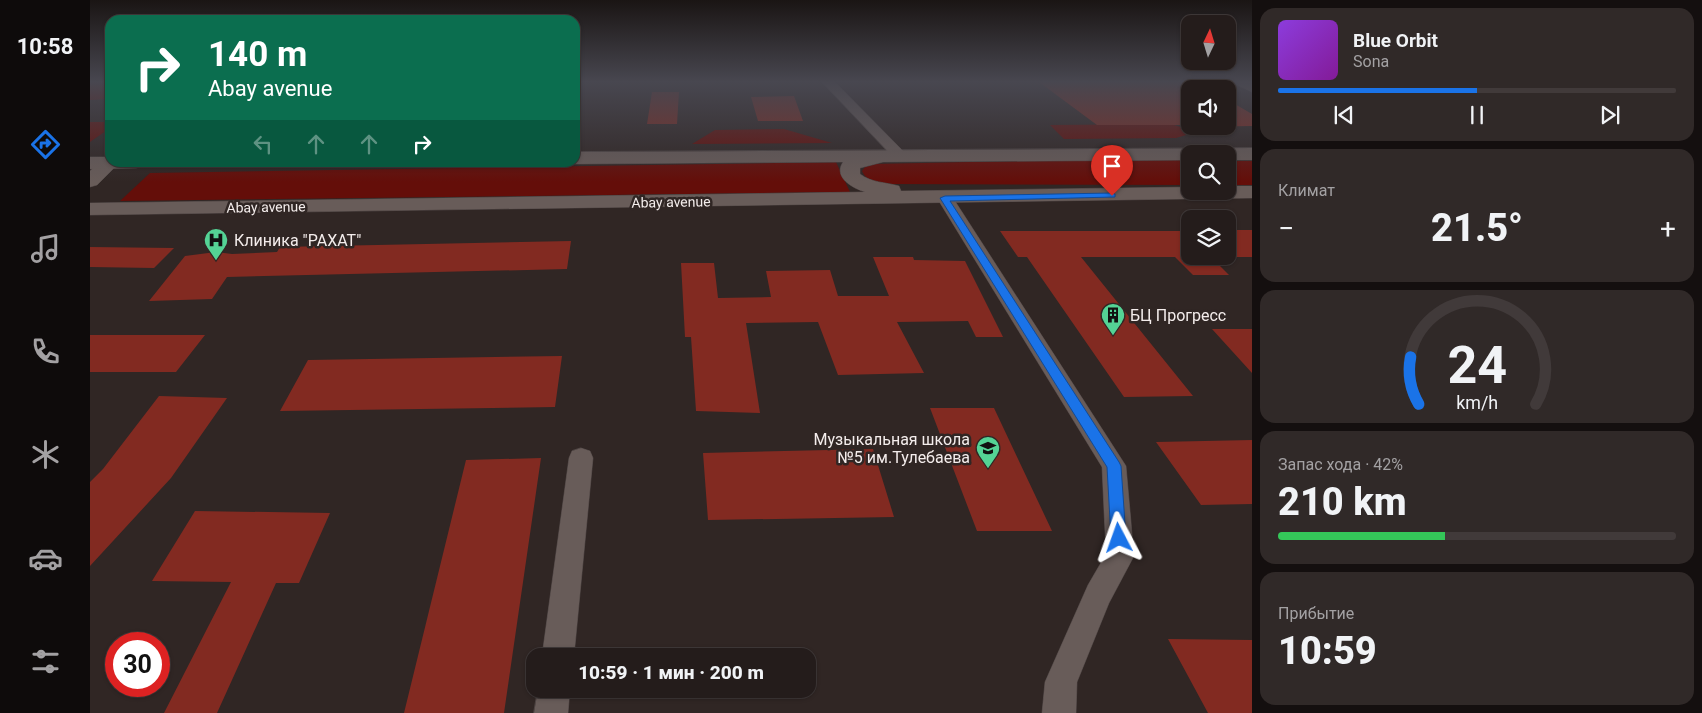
<!DOCTYPE html>
<html lang="ru">
<meta charset="utf-8">
<style>
body{margin:0;font-family:Roboto,sans-serif;background:#302928;color:#f1f3f6;height:100vh;display:flex;flex-direction:column;font-size:19px;white-space:nowrap}
*{box-sizing:border-box;margin:0}
p{font-size:16px;color:#a3a1a3}
.icon{flex:none;width:28px;height:28px;fill:none;stroke:currentColor;stroke-width:2;stroke-linecap:round;stroke-linejoin:round}
.map{position:relative;flex:1;overflow:hidden}
.drawer{display:flex;flex-direction:column;gap:8px;padding:8px;background:#140f0f;width:450px}
.drawer>*{flex:none}
.guide{position:absolute;left:15px;top:15px;width:475px;height:152px;border-radius:15px;box-shadow:0 1px 4px #0004,0 0 0 1px #413a3a;background:#0b6e4f;color:#fff;overflow:hidden}
.needle{width:32px;rotate:4deg}
.controls{position:absolute;left:1091px;top:15px;display:grid;gap:10px}
.controls a{display:grid;place-items:center;width:55px;height:55px;border-radius:10px;background:#241c1b;box-shadow:0 1px 4px #0004,0 0 0 1px #413a3a;font-size:25px}
.speed{position:absolute;left:15px;top:632px;display:flex;gap:10px;font-size:25px;font-weight:700;text-align:center}
.speed>*{display:grid;place-content:center;width:65px;height:65px;border-radius:50%;background:#241c1b;box-shadow:0 1px 4px #0004,0 0 0 1px #413a3a;line-height:1}
.speed .limit{border:8px solid #d22;background:#fff;color:#111}
.pin{position:absolute;display:grid;place-items:center;width:42px;height:42px;color:#fff;margin:-51px -21px;border-radius:50% 50% 50% 0;rotate:-45deg;box-shadow:0 0 5px #0007}
.pin .icon{rotate:45deg}
.me{position:absolute;width:55px;margin:-28px;rotate:356deg;stroke-linejoin:round;filter:drop-shadow(0 0 4px #0008)}
.turn{display:flex;align-items:center;gap:18px;height:105px;padding:0 20px;font-size:22px}
.turn .icon{width:65px;height:65px;stroke-width:2.5}
.turn b{display:block;font-size:35px;line-height:42px}
.lanes{display:flex;align-items:center;height:48px;padding:0 20px;background:#0003;justify-content:center;gap:25px;direction:ltr}
.lanes .off{opacity:.35}
.big{font-size:38px;font-weight:800;line-height:1.1}
.drawer .tile{flex:1;display:flex;flex-direction:column;justify-content:center;gap:8px;min-width:0;padding:0 18px;border-radius:15px;background:#302928}
.drawer .dial{align-items:center;gap:0}
.dial svg{height:130px;overflow:visible;fill:none;stroke:#413a3a;stroke-width:7;stroke-linecap:round;text-anchor:middle}
.dial text{fill:#f1f3f6;stroke:none}
.song{display:flex;align-items:center;gap:15px}
.cover{width:60px;height:60px;border-radius:8px;background:linear-gradient(135deg,hsl(270 70% 55%),hsl(290 70% 35%))}
.played{height:5px;border-radius:2px;background:linear-gradient(90deg,#1a73e8 50%,#413a3a 50%)}
.keys{display:flex;justify-content:space-around;direction:ltr}
.heat{display:flex;justify-content:space-between;align-items:center;font-size:28px;direction:ltr}
.charge{height:8px;border-radius:4px;background:linear-gradient(90deg,#34c759 42%,#413a3a 0)}
.trip{position:absolute;left:436px;top:648px;width:290px;height:50px;border-radius:15px;background:#241c1b;box-shadow:0 1px 4px #0004,0 0 0 1px #413a3a;font-weight:800;line-height:50px;text-align:center}
main{display:flex;flex:1;min-height:0}
.dock{display:flex;flex-direction:column;width:90px;justify-content:space-around;align-items:center;background:#0e0b0b;color:#a3a1a3}
.dock .icon{width:35px;height:35px}
.dock .on{color:#1a73e8}
.dock b{font-size:22px;color:#f1f3f6}
.map>svg:first-child{display:block}
</style>
<main>
<nav class="dock">
<b>10:58</b>
<svg class="icon on" aria-label="directions" viewBox="0 0 24 24"><path d="M12 3l9 9-9 9-9-9zM9 14v-3h6M13 9l2 2-2 2"/></svg>
<svg class="icon" aria-label="music" viewBox="0 0 24 24"><path d="M9 18V5l10-2v13"/><circle cx="6" cy="18" r="3"/><circle cx="16" cy="16" r="3"/></svg>
<svg class="icon" aria-label="phone" viewBox="0 0 24 24"><path d="M5 4h4l2 5-3 2q2 4 5 5l2-3 5 2v4C11 20 4 13 5 4z"/></svg>
<svg class="icon" aria-label="climate" viewBox="0 0 24 24"><path d="M12 3v18M4 7l16 10M4 17L20 7"/></svg>
<svg class="icon" aria-label="car" viewBox="0 0 24 24"><path d="M5 17H2v-5l4-1 3-4h7l3 4 3 1v5h-3M9 17h6M6 11h13"/><circle cx="7" cy="17" r="2"/><circle cx="17" cy="17" r="2"/></svg>
<svg class="icon" aria-label="filters" viewBox="0 0 24 24"><path d="M4 7h16M4 17h16"/><circle cx="9" cy="7" r="2"/><circle cx="15" cy="17" r="2"/></svg>
</nav>
<div class="map">
<svg width="1162" height="713" viewBox="0 0 1162 713">
<rect width="100%" height="100%" fill="#302624"/>
<path fill="#640e09" d="M0 82H20V99L0 100Z
M0 122H20V128L0 142Z
M1081 124 1106 132 1086 138 974 139 960 125Z
M694 129 742 143 602 144 625 130Z
M1018 159 1100 160V185L801 184C790 182 777 183 772 171L775 167 783 164Z
M1138 161H1162V185H1138Z
M746 162 760 192 30 201 60 173Z"/>
<path fill="#822a21" d="M949 82H1105L1117 89H1100V125H1007Z
M562 92H589L587 124H557Z
M704 96 713 121H668L661 97Z
M1138 100 1162 114V126L1103 127 1102 126H1138Z
M1138 230H1162V257H1138Z
M910 231H1100V256H1120L1139 275H1103L1085 257H991L1103 396 1034 397 937 257H928Z
M481 241 477 269 137 277 122 299 59 301 95 256 126 252 142 254 187 252 190 247Z
M0 247 84 248 64 268 0 267Z
M783 257H823L824 260 875 261 913 337H886L878 321 807 322 834 373 748 375 728 322 656 323 670 413 606 411 601 337H595L591 263H624L628 298 681 297 676 271 740 270 748 296H799Z
M1122 329H1162V373Z
M0 335H115L86 372H0Z
M472 356 465 407 190 411 218 360Z
M69 396 137 398 81 478 0 566V482L13 469Z
M840 408H904L962 531H887Z
M1162 440V504L1111 505 1066 442Z
M783 449 804 517 618 520 613 453Z
M451 458 414 713H314L376 460Z
M105 511 240 513 209 583H186L127 713H74L141 582 62 581Z
M1078 639 1162 640V713H1118Z"/>
<g fill="none" stroke-linecap="round" stroke-linejoin="round">
<g stroke="#4d4443" stroke-width="1">
<path id="minor" d="M732 82H745L815 153 817 156 815 159H805Z
M855 193 861 195 863 198 1036 466 1044 556 1019 603 987 682 986 713H952L955 682 998 585 1016 554 1012 467 847 198 849 195Z
M491 448 500 451 503 458 484 656H452L479 458 482 451Z
M448 689H480L478 713H444Z"/>
</g>
<g stroke="#4d4443" stroke-width="1">
<path id="tertiary" d="M1144 82H1162V92L1147 85Z
M20 157V162H30L7 185 0 187V171L14 158Z"/>
</g>
<g stroke="#4d4443" stroke-width="1">
<path id="secondary" d="M1162 148V160H1138V154H1100V160L793 162 770 168V174C782 183 795 182 809 186L811 191 1100 187V191H1138V186H1162V198L0 215V203L775 192C762 188 743 177 753 162L485 164 480 162H485V152Z
M0 157H20V162H55L53 166 46 168 0 169Z"/>
</g>
<use href="#minor" fill="#685c59" fill-rule="evenodd"/>
<use href="#tertiary" fill="#685c59" fill-rule="evenodd"/>
<use href="#secondary" fill="#685c59" fill-rule="evenodd"/>
</g>
<linearGradient id="sky" x2="0" y2="1"><stop stop-color="#1a1514"/><stop offset="0.45" stop-color="#484750"/><stop offset="1" stop-color="#484750" stop-opacity="0"/></linearGradient>
<rect width="1162" height="182" fill="url(#sky)"/>
<path fill="#1a73e8" stroke="#114b97" d="M1022 193 1025 194V197L860 201 1029 462 1031 466 1036 538 1034 543 1029 544 1023 543 1021 538 1017 467 850 198 855 196Z"/>
<defs>
<g id="hospital-pin" transform="scale(1.25)"><path d="M0 17L-7.5 6A9.5 9.5 0 1 1 7.5 6Z" fill="#54d395" stroke="#302624"/><path d="M-5-5h3v3.5h4V-5h3V5h-3V1.5h-4V5h-3Z" fill="#111"/></g>
<g id="building-pin" transform="scale(1.25)"><path d="M0 17L-7.5 6A9.5 9.5 0 1 1 7.5 6Z" fill="#54d395" stroke="#302624"/><path d="M-4-6H4V6H1V3H-1V6H-4ZM-2.5-4.3h1.7v1.8h-1.7ZM.8-4.3h1.7v1.8H.8ZM-2.5-1h1.7V.8h-1.7ZM.8-1h1.7V.8H.8Z" fill="#111"/></g>
<g id="school-pin" transform="scale(1.25)"><path d="M0 17L-7.5 6A9.5 9.5 0 1 1 7.5 6Z" fill="#54d395" stroke="#302624"/><path d="M0-5L7-2L0 1L-7-2ZM-4 1L0 2.5L4 1V4Q0 6-4 4Z" fill="#111"/></g>
</defs>
<g fill-rule="evenodd">
<use href="#hospital-pin" x="126" y="240"/>
<use href="#building-pin" x="1023" y="315"/>
<use href="#school-pin" x="898" y="448"/>
</g>
<g text-anchor="middle" stroke-width="5" stroke-linejoin="round" paint-order="stroke">
<g font-size="14" fill="#f4edec" stroke="#302624">
<text transform="translate(581 202) rotate(-1)" y="5">Abay avenue</text>
<text transform="translate(176 207) rotate(-1)" y="5">Abay avenue</text>
</g>
<g font-size="16" fill="#f4edec" stroke="#302624" text-anchor="start">
<text x="144" y="246">Клиника "РАХАТ"</text>
<text x="1040" y="321">БЦ Прогресс</text>
<text x="880" y="445" text-anchor="end">Музыкальная школа<tspan x="880" dy="18">№5 им.Тулебаева</tspan></text>
</g>
</g>
</svg>
<div class="controls">
<a><svg class="needle" viewBox="-14 -14 28 28"><path d="M0-13l5 13h-10z" fill="#e53935"/><path d="M0 13l5-13h-10z" fill="#a3a1a3"/></svg></a>
<a><svg class="icon" aria-label="sound" viewBox="0 0 24 24"><path d="M4 9h4l5-4v14l-5-4H4zM17 9q2 3 0 6"/></svg></a>
<a><svg class="icon" aria-label="search" viewBox="0 0 24 24"><circle cx="10" cy="10" r="6"/><path d="M15 15l6 6"/></svg></a>
<a><svg class="icon" aria-label="layers" viewBox="0 0 24 24"><path d="M12 4l9 5-9 5-9-5zM3 14l9 5 9-5"/></svg></a>
</div>
<div class="speed"><div class="limit">30</div></div>
<div class="pin" style="left:1022px;top:196px;background:#d93025"><svg class="icon" aria-label="arrive" viewBox="0 0 24 24"><path d="M6 21V4h12l-3 4 3 4H6"/></svg></div>
<svg class="me" style="left:1029px;top:538px" viewBox="-20 -20 40 40"><path d="M0-17L14 15 0 8-14 15z" fill="#1a73e8" stroke="#fff" stroke-width="4"/></svg>
<div class="trip">10:59 · 1 мин · 200 m</div>
<div class="guide">
<div class="turn"><svg class="icon" aria-label="right" viewBox="0 0 24 24"><path d="M7 20v-9h11M14 6l5 5-5 5"/></svg><div><b>140 m</b>Abay avenue</div></div>
<div class="lanes"><svg class="icon off" aria-label="left" viewBox="0 0 24 24"><path d="M17 20v-9H6M10 6l-5 5 5 5"/></svg><svg class="icon off" aria-label="ahead" viewBox="0 0 24 24"><path d="M12 20V5M6 11l6-6 6 6"/></svg><svg class="icon off" aria-label="ahead" viewBox="0 0 24 24"><path d="M12 20V5M6 11l6-6 6 6"/></svg><svg class="icon" aria-label="right" viewBox="0 0 24 24"><path d="M7 20v-9h11M14 6l5 5-5 5"/></svg></div>
</div>
</div>
<section class="drawer">
<div class="tile">
<div class="song"><i class="cover"></i><div><b>Blue Orbit</b><p>Sona</p></div></div>
<div class="played"></div>
<div class="keys"><svg class="icon" aria-label="previous" viewBox="0 0 24 24"><path d="M18 5L8 12l10 7zM5 5v14"/></svg><svg class="icon" aria-label="pause" viewBox="0 0 24 24"><path d="M8 5v14M16 5v14"/></svg><svg class="icon" aria-label="next" viewBox="0 0 24 24"><path d="M6 5l10 7-10 7zM19 5v14"/></svg></div>
</div>
<div class="tile"><p>Климат</p>
<div class="heat"><a>−</a><b class="big">21.5°</b><a>+</a></div>
</div>
<div class="tile dial"><svg viewBox="0 0 100 80">
<path d="M14 69A42 42 0 1 1 86 69"/>
<path d="M14 69A42 42 0 0 1 9 40" stroke="#1a73e8"/>
<text x="50" y="56" font-size="32" font-weight="700">24</text>
<text x="50" y="72" font-size="11">km/h</text>
</svg></div>
<div class="tile"><p>Запас хода · 42%</p><b class="big">210 km</b><div class="charge"></div></div>
<div class="tile"><p>Прибытие</p><b class="big">10:59</b></div>
</section>
</main>
